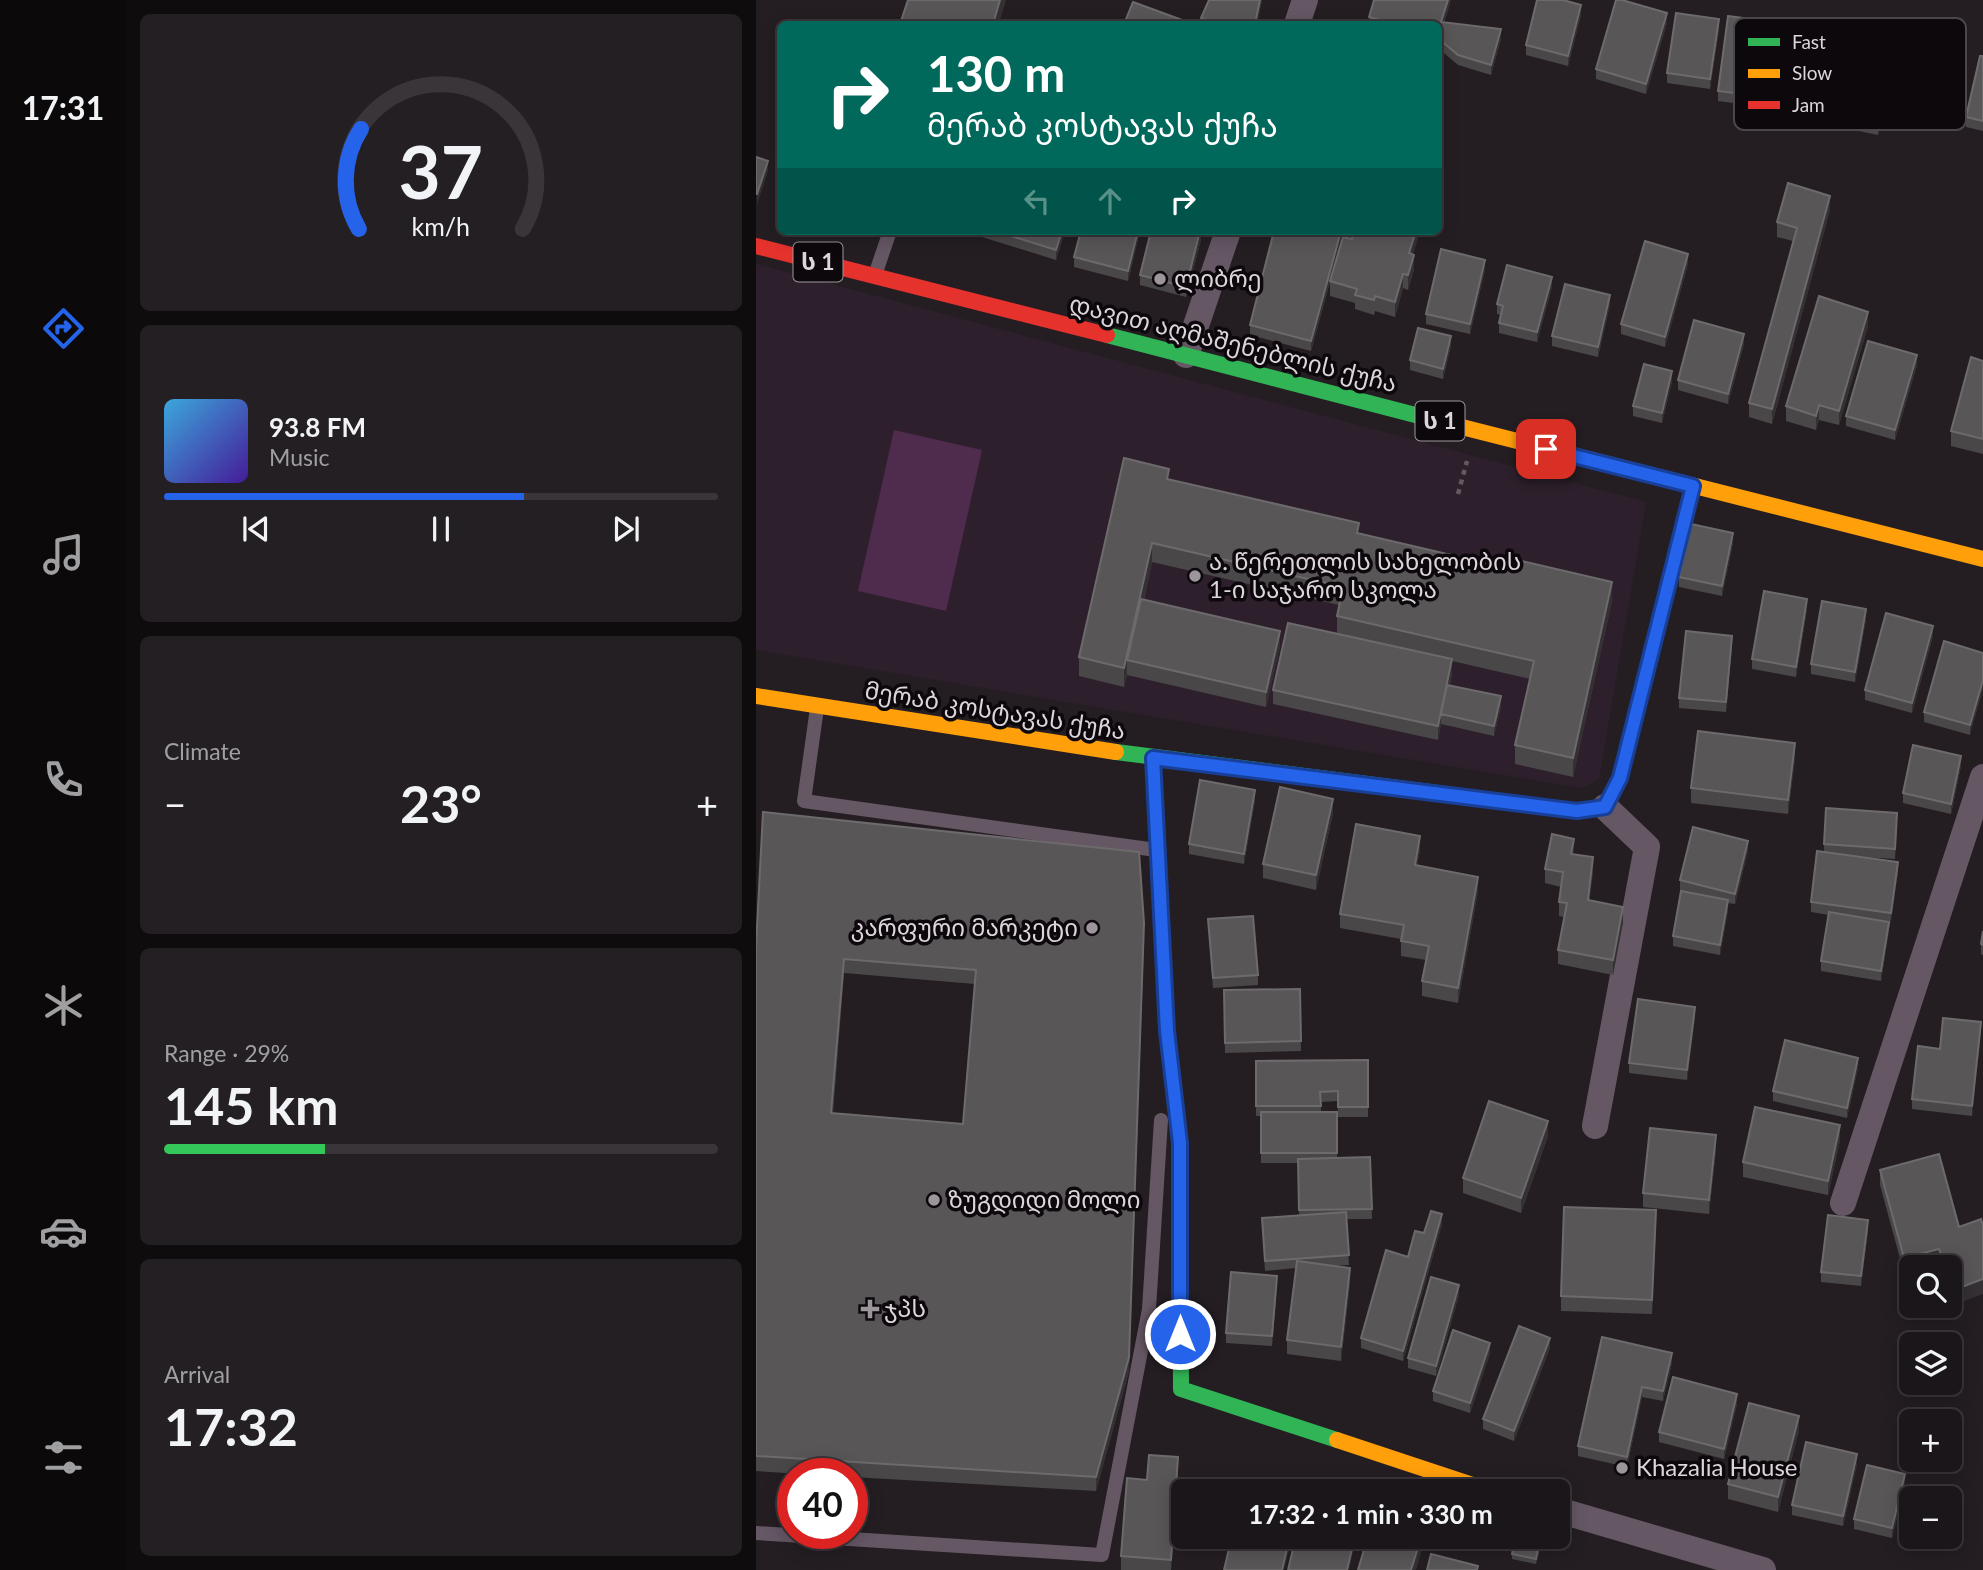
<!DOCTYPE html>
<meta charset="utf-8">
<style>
body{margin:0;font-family:Lato,"Noto Sans Georgian",sans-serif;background:#241f23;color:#f1f3f6;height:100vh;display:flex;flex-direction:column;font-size:26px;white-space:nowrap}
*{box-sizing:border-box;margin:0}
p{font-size:23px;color:#a09fa2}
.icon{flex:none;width:38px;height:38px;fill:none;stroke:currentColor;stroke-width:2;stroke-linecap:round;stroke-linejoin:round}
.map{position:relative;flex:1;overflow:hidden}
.sheet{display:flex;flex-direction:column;gap:14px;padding:14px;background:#0f0c0e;width:630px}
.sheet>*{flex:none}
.banner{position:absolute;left:21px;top:21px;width:665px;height:214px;border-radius:10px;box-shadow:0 4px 18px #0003,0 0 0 2px #393539;background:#00695c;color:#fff;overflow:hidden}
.buttons{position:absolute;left:1143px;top:1255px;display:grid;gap:14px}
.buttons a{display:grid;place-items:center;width:63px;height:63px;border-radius:10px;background:#1b161a;box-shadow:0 4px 18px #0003,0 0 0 2px #393539;font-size:35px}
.speed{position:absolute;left:21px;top:1458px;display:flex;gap:14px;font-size:35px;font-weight:700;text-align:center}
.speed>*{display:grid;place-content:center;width:91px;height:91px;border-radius:50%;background:#1b161a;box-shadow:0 4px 18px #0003,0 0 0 2px #393539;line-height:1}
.speed .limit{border:10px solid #d22;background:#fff;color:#111}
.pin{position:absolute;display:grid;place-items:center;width:60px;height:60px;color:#fff;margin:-30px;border-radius:14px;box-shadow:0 4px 10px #0006}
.me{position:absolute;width:77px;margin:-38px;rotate:0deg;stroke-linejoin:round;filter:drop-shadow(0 0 5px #0008)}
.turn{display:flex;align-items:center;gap:24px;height:147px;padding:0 35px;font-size:32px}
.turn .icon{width:91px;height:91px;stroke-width:2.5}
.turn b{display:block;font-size:49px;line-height:60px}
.lanes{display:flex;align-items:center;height:66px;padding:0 35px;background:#0003;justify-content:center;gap:35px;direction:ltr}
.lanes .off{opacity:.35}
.big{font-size:52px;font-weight:700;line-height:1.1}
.sheet .widget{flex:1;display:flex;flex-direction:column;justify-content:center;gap:10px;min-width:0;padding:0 24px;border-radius:10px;background:#241f23}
.sheet .dial{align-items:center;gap:0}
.dial svg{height:182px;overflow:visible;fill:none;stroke:#393539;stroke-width:7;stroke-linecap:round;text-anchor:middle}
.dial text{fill:#f1f3f6;stroke:none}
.song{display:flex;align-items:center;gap:21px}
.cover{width:84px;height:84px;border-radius:10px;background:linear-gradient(135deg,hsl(200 70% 55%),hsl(260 70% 35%))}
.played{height:7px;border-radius:4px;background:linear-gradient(90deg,#2563eb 65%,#393539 65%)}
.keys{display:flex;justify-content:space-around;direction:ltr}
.heat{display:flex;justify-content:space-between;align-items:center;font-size:38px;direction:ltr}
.charge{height:10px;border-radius:5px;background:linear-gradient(90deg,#34c759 29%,#393539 0)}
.trip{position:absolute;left:415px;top:1479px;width:399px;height:70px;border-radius:10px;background:#1b161a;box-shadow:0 4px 18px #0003,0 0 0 2px #393539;font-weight:700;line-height:70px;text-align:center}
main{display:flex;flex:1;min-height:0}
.tab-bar{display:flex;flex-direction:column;width:126px;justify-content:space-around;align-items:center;background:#0b090a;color:#a09fa2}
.tab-bar .icon{width:49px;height:49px}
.tab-bar .on{color:#2563eb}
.tab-bar b{font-size:32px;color:#f1f3f6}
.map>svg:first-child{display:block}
</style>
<main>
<nav class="tab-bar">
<b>17:31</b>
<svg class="icon on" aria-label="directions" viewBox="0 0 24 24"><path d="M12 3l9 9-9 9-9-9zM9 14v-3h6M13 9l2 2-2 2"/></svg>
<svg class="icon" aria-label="music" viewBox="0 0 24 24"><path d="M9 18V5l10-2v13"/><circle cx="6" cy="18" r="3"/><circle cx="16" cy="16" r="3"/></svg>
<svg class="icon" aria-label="phone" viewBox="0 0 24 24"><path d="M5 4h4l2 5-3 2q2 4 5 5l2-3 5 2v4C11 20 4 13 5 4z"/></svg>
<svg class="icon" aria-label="climate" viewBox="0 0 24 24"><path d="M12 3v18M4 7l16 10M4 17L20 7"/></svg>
<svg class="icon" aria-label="car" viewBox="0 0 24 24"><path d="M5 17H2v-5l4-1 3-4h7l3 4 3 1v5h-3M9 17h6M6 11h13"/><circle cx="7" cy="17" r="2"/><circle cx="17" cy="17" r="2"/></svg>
<svg class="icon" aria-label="filters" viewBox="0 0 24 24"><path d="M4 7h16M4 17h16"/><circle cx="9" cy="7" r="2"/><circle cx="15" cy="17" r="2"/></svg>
</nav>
<section class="sheet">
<div class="widget dial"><svg viewBox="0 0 100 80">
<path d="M14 69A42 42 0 1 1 86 69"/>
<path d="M14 69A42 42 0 0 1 15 25" stroke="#2563eb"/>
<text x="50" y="56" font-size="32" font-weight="700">37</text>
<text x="50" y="72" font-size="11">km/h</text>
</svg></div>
<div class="widget">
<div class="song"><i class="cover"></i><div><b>93.8 FM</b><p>Music</p></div></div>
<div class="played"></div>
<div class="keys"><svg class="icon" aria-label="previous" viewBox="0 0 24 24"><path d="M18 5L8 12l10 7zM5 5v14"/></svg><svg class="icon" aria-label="pause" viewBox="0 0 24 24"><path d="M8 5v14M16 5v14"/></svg><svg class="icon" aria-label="next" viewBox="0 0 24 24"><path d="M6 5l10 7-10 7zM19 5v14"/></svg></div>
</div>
<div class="widget"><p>Climate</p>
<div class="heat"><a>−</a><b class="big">23°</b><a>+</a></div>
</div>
<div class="widget"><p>Range · 29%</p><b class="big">145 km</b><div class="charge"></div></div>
<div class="widget"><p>Arrival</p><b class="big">17:32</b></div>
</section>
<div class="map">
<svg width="1227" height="1570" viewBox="0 0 1227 1570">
<rect width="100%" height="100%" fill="#241e23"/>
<path fill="#2d202c" d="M0 264 890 502 843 779 826 788 0 650Z"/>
<path fill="#4f2b4d" d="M138 430 226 450 190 611 102 591Z"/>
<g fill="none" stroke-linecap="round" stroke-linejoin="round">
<path stroke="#625962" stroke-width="4.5" stroke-dasharray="5 5" stroke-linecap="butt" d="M702 494 711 461"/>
<path stroke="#655764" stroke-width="14" d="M119 275 134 231
M61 708 48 801 400 850
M0 1533 346 1555 393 1309 405 1120"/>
<path stroke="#655764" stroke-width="26" d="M541 24 549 0
M430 355 472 231
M839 1126 891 847 849 807
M1087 1203 1227 777
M802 1510 1007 1570"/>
<path stroke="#30b455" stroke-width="16" d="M351 335 694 424
M360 752 822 811 849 807 864 778 894 659
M419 1097 424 1143 425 1389 581 1440"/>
<path stroke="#ff9f0a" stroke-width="16" d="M694 424 1227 559
M894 659 937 486
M0 696 360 752
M397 758 411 1031 419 1097
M581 1440 735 1491"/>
<path stroke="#e5322d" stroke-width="16" d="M0 246 351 335"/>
</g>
<path fill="#494748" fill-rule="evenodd" d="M453 0H506L501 24H445V18Z
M618 0H695L688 23 745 39 735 75 702 65 682 48V24H613V17Z
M825 15 812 66 770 55V45Z
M911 23 890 94 840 79V69Z
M963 29 954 89 911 83V73Z
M1019 32 1009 107 962 101V91Z
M1088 47 1075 117 1022 107V97Z
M1227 56V131L1210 127V117Z
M1139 59 1122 135 1079 126V116Z
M1074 210 1016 424 993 417V403L1037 241 1021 237V222Z
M207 231H309L300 260Z
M325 231H384L372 281 318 267V257Z
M663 231 657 254 658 269 652 290 647 288 639 317 619 311 618 315 599 309V303L574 296V282L555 351 494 335V325L585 240 578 266 596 239Z
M445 240 430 297 384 285V275Z
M932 264 909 347 865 334V324Z
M729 270 714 334 670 324V314Z
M796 287 781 342 743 333V323L745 315 741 314V304Z
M854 305 842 357 796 346V336Z
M1112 326 1083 425 1063 420 1060 430 1030 421V406Z
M988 344 972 404 922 390V380Z
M695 346 687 379 654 370V360Z
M1227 361V454L1195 446V431Z
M1161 365 1139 440 1090 426V416Z
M916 381 906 423 877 416V406Z
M413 479 603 534 856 601 817 777 759 764V745L774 679 696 661V674L694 685 745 707 738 736 685 724 682 740 517 704V690L581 634V616L583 605 396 562 388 600 524 646 510 707 371 675 368 687 323 676V657Z
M977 543 966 596 923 587V577Z
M1051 609 1040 677 996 669V659Z
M1110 619 1099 682 1055 674V664Z
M1177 636 1156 713 1109 700V690Z
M976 646 970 712 923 708V698Z
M1227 653 1214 735 1168 722V712Z
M1039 758 1032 814 935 803V788Z
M1205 766 1195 814 1147 803V793Z
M499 800 488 864 433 854V844Z
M577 813 560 890 507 878V864Z
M1141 823 1139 859 1106 857 1142 872 1125 981 1065 971V961L1073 915 1055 912V902L1068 852V844Z
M664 850 661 866 722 891 702 1003 666 996V981L670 960 645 956V939L584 928V914Z
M992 851 979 904 972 903V910L964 955 917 946V936L926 891 924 890V880Z
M818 854 837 872 833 901 867 922 857 975 802 964V950L808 917 803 916V902L805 887 789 883V869Z
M452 919 502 975V985L457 988Z
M1227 931V955L1225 954V944Z
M388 938 373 1371 340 1491 96 1477V1474H46L0 1471V947ZM88 973 219 984 207 1124 77 1113Z
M544 989 545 1051 469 1053 468 990Z
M939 1017 931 1080 873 1073V1063Z
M1225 1032 1216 1116 1156 1109V1099L1184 1049Z
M612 1060V1117H582V1101L565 1102V1112H581V1158L614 1157 616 1219H590L593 1265 576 1266 594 1283 585 1361 531 1354V1340L540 1268 509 1271 506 1218 543 1215 542 1163H505V1116H500V1061Z
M1102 1068 1091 1118 1017 1101V1091Z
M792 1136 765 1213 707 1193V1178Z
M1084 1140 1072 1195 987 1177V1162Z
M960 1149 953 1214 887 1207V1193Z
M1124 1170 1203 1227 1198 1305 1194 1293V1267H1184L1183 1263 1169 1267H1155V1271L1148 1273 1124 1185Z
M686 1224 647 1361 605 1348V1338L652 1257 668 1233Z
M900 1224 896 1314 805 1311V1296Z
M1112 1230 1105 1286 1065 1282V1272Z
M521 1286 516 1346 470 1343V1333Z
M703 1295 680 1376 652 1368V1358Z
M846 1337 916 1363 907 1401 886 1397 871 1467 822 1456V1446Z
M794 1348 758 1441 727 1429V1419Z
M734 1353 714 1413 677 1401V1391Z
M981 1404 968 1459 903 1442V1432Z
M1043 1430 1022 1512 972 1499V1484Z
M1101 1464 1087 1526 1036 1515V1505Z
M422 1476 415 1570H365V1556L391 1480Z
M1149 1485 1136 1538 1098 1529V1519Z
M760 1536H787L780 1564 756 1559V1554Z"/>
<path fill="#343033" d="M244 0H250L243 24H237Z
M504 0H506L501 24H499Z
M692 0H695L685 32V22Z
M825 5V15L812 66V56Z
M911 13V23L890 94V84Z
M963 19V29L954 89V79Z
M1019 22V32L1009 107V97Z
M745 29V39L735 75V65Z
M1088 37V47L1075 117V107Z
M1139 49V59L1122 135V125Z
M12 161V171L1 204V194Z
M1074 196V210L1016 424V409Z
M306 231H309L300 260V250Z
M382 231H384L372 281V271Z
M445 231V240L430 297V287Z
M585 231V240L555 351V341Z
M660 231H663V235L653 268V253Z
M932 254V264L909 347V337Z
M658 255V269L652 290V275Z
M729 260V270L714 334V324Z
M647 274V288L639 317V302Z
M796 277V287L781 342V332Z
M854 295V305L842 357V347Z
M1112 312V326L1083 425V411Z
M988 334V344L972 404V394Z
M695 336V346L687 379V369Z
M1161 355V365L1139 440V430Z
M916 371V381L906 423V413Z
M1063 405V420L1060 430V416Z
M977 533V543L966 596V586Z
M396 543V562L374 661 371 660V675L368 687V668Z
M856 582V601L817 777V758Z
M1051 599V609L1040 677V667Z
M1110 609V619L1099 682V672Z
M1177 626V636L1156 713V703Z
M524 631V646L510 707V692Z
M976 636V646L970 712V702Z
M696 659V674L687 715 685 714V724L682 740V726Z
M1227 680V690L1214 735V725Z
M745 696V707L738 736V726Z
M1039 743V758L1032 814V800Z
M1205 756V766L1195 814V804Z
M499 790V800L488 864V854Z
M577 799V813L560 890V875Z
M664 836V850L659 880V865Z
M818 839V853L815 869V854Z
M992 841V851L979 904V894Z
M837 857V872L832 915V900Z
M1142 862V872L1135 923V913Z
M722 877V891L702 1003V988Z
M972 900V910L964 955V945Z
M867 907V922L857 975V960Z
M1133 922V932L1125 981V971Z
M388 938 373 1371 340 1491V1477Z
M88 959V973L75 1127V1113Z
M939 1007V1017L931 1080V1070Z
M1225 1022V1032L1216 1116V1106Z
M1102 1058V1068L1091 1118V1108Z
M792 1121V1136L765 1213V1198Z
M1084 1125V1140L1072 1195V1181Z
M960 1135V1149L953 1214V1200Z
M686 1214V1224L647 1361V1351Z
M1112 1220V1230L1105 1286V1276Z
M1183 1249V1263L1169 1267H1155V1271L1148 1273V1258Z
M594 1268V1283L585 1361V1347Z
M521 1276V1286L516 1346V1336Z
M1227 1279V1294L1198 1305V1290Z
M703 1285V1295L680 1376V1366Z
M794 1338V1348L758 1441V1431Z
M734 1343V1353L714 1413V1403Z
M916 1353V1363L907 1401V1391Z
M886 1387V1397L871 1467V1457Z
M981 1394V1404L968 1459V1449Z
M1043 1416V1430L1022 1512V1497Z
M1101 1454V1464L1087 1526V1516Z
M422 1457V1476L415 1570V1560Z
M1149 1474V1485L1136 1538V1528Z
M599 1536V1543L593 1570H591Z
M785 1536H787L780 1564V1559Z
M665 1538V1553L660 1570H655Z
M533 1540V1550L528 1570H526Z"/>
<path fill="#595658" stroke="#6d6a6c" stroke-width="2" fill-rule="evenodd" d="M152 0H244L237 24H144Z
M453 0H504L499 24H463L445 18Z
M618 0H692L685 22 745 29 735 65 702 55 682 38V24H639L613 17Z
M781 0H807L825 5 812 56 770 45Z
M860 0H866L911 13 890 84 840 69Z
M377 2 437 24H368Z
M920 13 963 19 954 79 911 73Z
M972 16 1019 22 1009 97 962 91Z
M1224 56H1227V121L1210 117Z
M0 157 12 161 1 194H0Z
M1032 183 1074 196 1016 409 993 403 1041 228 1021 222Z
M239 231H306L300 250Z
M325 231H382L372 271 318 257Z
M395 231H444L430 287 384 275Z
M518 231H585L555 341 494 325Z
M598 231H660L653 253 658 255 652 275 647 274 639 302 619 296 618 300 599 295 601 289 574 281 587 237 596 239Z
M889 241 932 254 909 337 865 324Z
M685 249 729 260 714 324 670 314Z
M751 265 796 277 781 332 743 323 747 306 741 304Z
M809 284 854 295 842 347 796 336Z
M1063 296 1112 312 1083 411 1063 405 1060 416 1030 406Z
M938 320 988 334 972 394 922 380Z
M662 328 695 336 687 369 654 360Z
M1112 341 1161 355 1139 430 1090 416Z
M1215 357 1227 361V439L1195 431Z
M888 364 916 371 906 413 877 406Z
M368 458 413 469 411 479 603 523 601 533 751 568 753 558 856 582 817 758 759 745 778 661 581 616 587 587 396 543 368 668 323 657Z
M935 524 977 533 966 586 923 577Z
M1008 591 1051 599 1040 667 996 659Z
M385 599 524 631 510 692 371 660Z
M1066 601 1110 609 1099 672 1055 664Z
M1130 613 1177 626 1156 703 1109 690Z
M532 623 696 659 682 726 517 690Z
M930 631 976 636 970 702 923 698Z
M1188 641 1227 653V680L1214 725 1168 712Z
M691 685 745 696 738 726 685 714Z
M942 731 1039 743 1032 800 935 788Z
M1157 745 1205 756 1195 804 1147 793Z
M444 780 499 790 488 854 433 844Z
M524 787 577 799 560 875 507 864Z
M1070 808 1141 813 1139 849 1068 844Z
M7 812 383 852 388 923 373 1357 340 1477 0 1456V947ZM88 959 220 970 207 1124 75 1113Z
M600 824 664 836 659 865 722 877 702 988 666 981 673 946 645 941 648 925 584 914Z
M937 827 992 841 979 894 924 880Z
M796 834 818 839 815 854 837 857 832 900 867 907 857 960 802 950 811 903 803 902 807 872 789 869Z
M1061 851 1142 862 1135 913 1055 902Z
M925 891 972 900 964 945 917 936Z
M1073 912 1133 922 1125 971 1065 961Z
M497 916 502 975 457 978 452 919Z
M1227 931V945L1225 944Z
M544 989 545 1041 469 1043 468 990Z
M882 999 939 1007 931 1070 873 1063Z
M1187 1018 1225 1022 1216 1106 1156 1099 1162 1046 1184 1049Z
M1029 1040 1102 1058 1091 1108 1017 1091Z
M612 1060V1107H582V1091L564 1092 565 1106H500V1061Z
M733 1101 792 1121 765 1198 707 1178Z
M999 1107 1084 1125 1072 1181 987 1162Z
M505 1112H581V1153H505Z
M894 1128 960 1135 953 1200 887 1193Z
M1183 1154 1203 1227 1225 1219 1227 1225V1279L1198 1290 1194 1278V1267H1189L1183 1249 1148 1258 1124 1170Z
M614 1157 616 1209 543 1210 542 1159Z
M808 1207 900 1210 896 1300 805 1296Z
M675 1211 686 1214 647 1351 605 1338 630 1250 652 1257 659 1231 668 1233Z
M590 1212 593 1255 509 1261 506 1218Z
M1072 1215 1112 1220 1105 1276 1065 1272Z
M541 1261 594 1268 585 1347 531 1340Z
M475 1272 521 1276 516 1336 470 1333Z
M675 1277 703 1285 680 1366 652 1358Z
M763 1326 794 1338 758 1431 727 1419Z
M697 1330 734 1343 714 1403 677 1391Z
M846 1337 916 1353 907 1391 886 1387 871 1457 822 1446Z
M917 1377 981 1394 968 1449 903 1432Z
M993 1403 1043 1416 1022 1497 972 1484Z
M1050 1442 1101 1454 1087 1516 1036 1505Z
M393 1455 422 1457 415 1560 365 1556 371 1478 391 1480Z
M1111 1465 1149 1474 1136 1528 1098 1519Z
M476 1536H519L533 1540 526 1570H468Z
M540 1536H599L591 1570H532Z
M612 1536H659L665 1538 655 1570H602Z
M760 1536H785L780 1559 756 1554Z
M675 1554 722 1566 721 1570H671Z"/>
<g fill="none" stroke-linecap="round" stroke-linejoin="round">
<g stroke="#184099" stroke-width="18">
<path id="route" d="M424 1334V1143L411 1031 397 758 821 811 849 807 864 778 937 486 790 449"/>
</g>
<use href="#route" stroke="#2563eb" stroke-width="12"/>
</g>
<g fill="#9c959b" stroke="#0c080c" stroke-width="2.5">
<circle cx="404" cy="279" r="7"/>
<circle cx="439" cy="576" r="7"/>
<circle cx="336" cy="928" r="7"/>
<circle cx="178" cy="1200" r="7"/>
<path d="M110.5 1298.5h7v7h7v7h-7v7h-7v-7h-7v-7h7z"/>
<circle cx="866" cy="1468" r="7"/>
</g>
<g text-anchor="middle" stroke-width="7" stroke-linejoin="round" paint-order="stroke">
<g fill="#0c080c" stroke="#9e989d" stroke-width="2">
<rect x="37.5" y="242.5" width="49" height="39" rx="5"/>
<rect x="659.5" y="401.5" width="49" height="39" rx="5"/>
</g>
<g font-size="23" font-weight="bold" fill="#dcd5db">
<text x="62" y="270">ს 1</text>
<text x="684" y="429">ს 1</text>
</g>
<g font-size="24" fill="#dcd5db" stroke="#0c080c" text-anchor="start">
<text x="418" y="287">ლიბრე</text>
<text x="453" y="570">ა. წერეთლის სახელობის<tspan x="453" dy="28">1-ი საჯარო სკოლა</tspan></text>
<text x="322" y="936" text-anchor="end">კარფური მარკეტი</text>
<text x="192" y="1208">ზუგდიდი მოლი</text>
<text x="128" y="1317">ჯპს</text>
<text x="880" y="1476">Khazalia House</text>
</g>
<g font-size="24" fill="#dcd5db" stroke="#0c080c">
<text transform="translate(477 344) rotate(14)" y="8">დავით აღმაშენებლის ქუჩა</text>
<text transform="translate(239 711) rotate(9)" y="8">მერაბ კოსტავას ქუჩა</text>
</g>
</g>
<rect x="978" y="18" width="232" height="112" rx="10" fill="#0c080c" stroke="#4a464a" stroke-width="2"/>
<rect x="992" y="38" width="32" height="8" fill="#30b455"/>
<rect x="992" y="69" width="32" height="9" fill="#ff9f0a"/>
<rect x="992" y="101" width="32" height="8" fill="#e5322d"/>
<g font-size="19" fill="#dcd5db">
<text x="1036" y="49">Fast</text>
<text x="1036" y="80">Slow</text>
<text x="1036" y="112">Jam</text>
</g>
</svg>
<div class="buttons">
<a><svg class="icon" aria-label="search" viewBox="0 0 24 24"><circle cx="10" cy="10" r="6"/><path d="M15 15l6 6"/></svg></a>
<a><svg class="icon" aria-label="layers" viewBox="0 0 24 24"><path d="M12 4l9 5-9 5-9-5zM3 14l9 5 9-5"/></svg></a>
<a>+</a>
<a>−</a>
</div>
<div class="speed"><div class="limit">40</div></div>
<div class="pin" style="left:790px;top:449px;background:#d93025"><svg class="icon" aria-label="arrive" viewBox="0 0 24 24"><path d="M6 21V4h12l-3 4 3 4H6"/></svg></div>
<svg class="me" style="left:424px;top:1334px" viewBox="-20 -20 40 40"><circle r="17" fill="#2563eb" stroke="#fff" stroke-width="3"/><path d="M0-11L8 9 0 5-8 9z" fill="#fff"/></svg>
<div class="trip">17:32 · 1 min · 330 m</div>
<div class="banner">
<div class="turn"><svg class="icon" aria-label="right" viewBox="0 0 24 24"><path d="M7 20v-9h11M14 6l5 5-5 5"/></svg><div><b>130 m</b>მერაბ კოსტავას ქუჩა</div></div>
<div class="lanes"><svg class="icon off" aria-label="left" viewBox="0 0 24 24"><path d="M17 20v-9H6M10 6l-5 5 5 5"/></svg><svg class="icon off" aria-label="ahead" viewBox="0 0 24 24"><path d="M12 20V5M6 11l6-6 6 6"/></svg><svg class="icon" aria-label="right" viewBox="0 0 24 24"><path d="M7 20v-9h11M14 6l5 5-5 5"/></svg></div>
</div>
</div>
</main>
